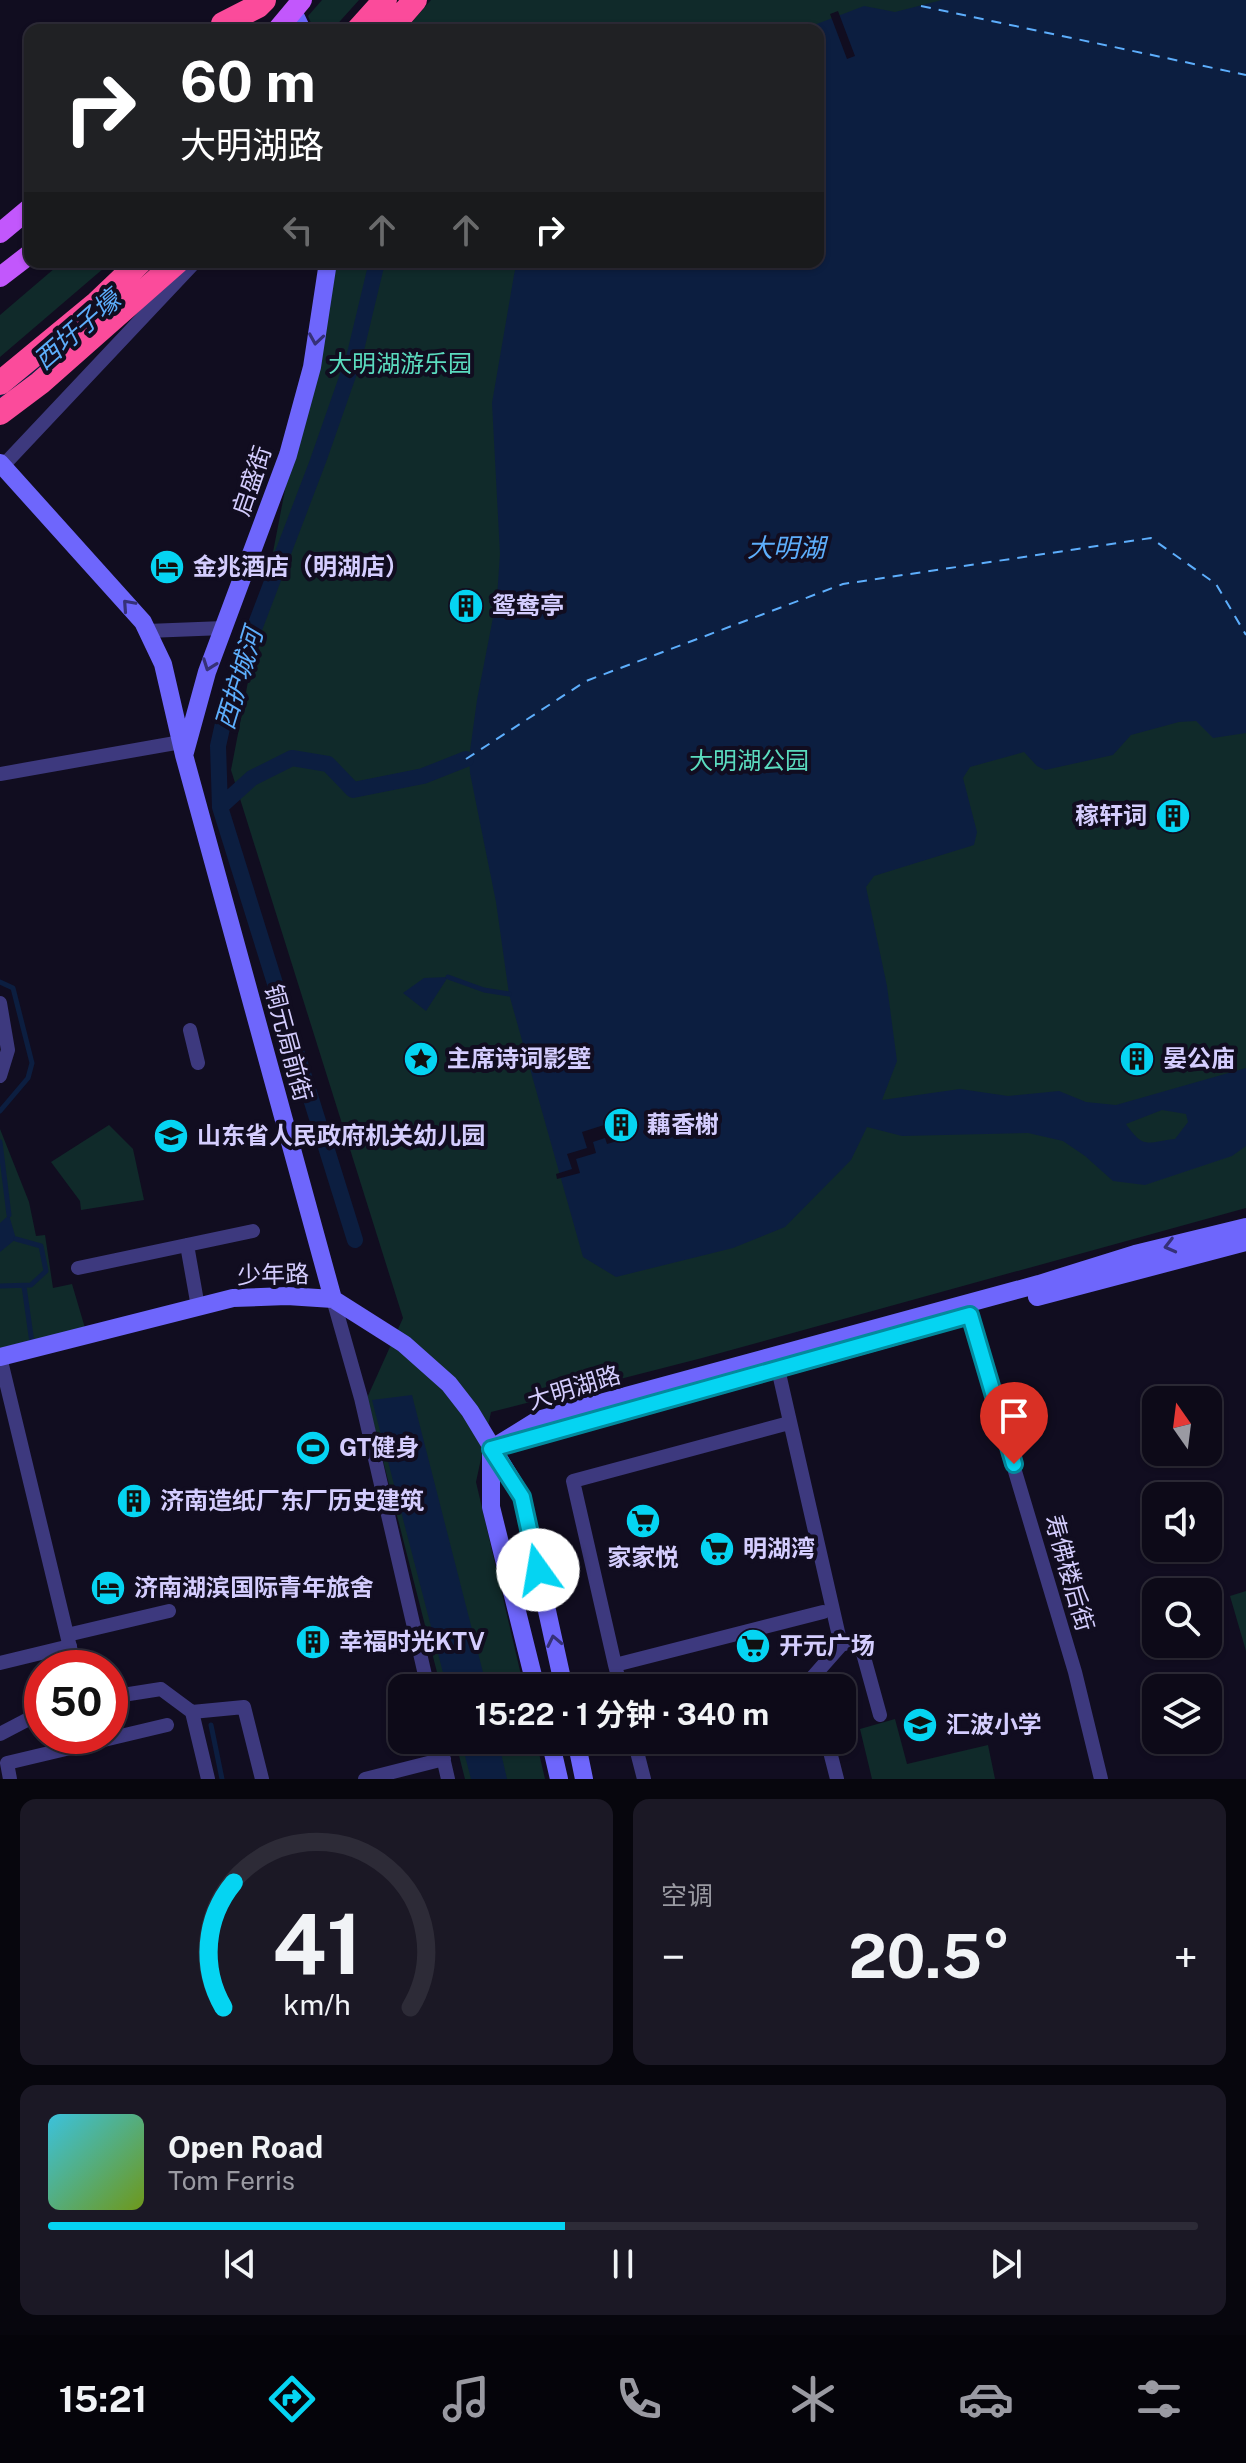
<!DOCTYPE html>
<html lang="zh">
<meta charset="utf-8">
<style>
body{margin:0;font-family:"Public Sans","Noto Sans SC",sans-serif;background:#1b1825;color:#f1f3f6;height:100vh;display:flex;flex-direction:column;font-size:30px;white-space:nowrap}
*{box-sizing:border-box;margin:0}
p{font-size:26px;color:#9a9aa2}
.icon{flex:none;width:44px;height:44px;fill:none;stroke:currentColor;stroke-width:2;stroke-linecap:round;stroke-linejoin:round}
.map{position:relative;height:1779px;overflow:hidden}
.side{display:flex;flex-direction:column;gap:20px;padding:20px;background:#07060d;flex:1}
.side>*{flex:none}
.hud{position:absolute;left:24px;top:24px;width:800px;height:244px;border-radius:16px;box-shadow:0 2px 6px #0004,0 0 0 2px #2d2b37;background:#202124;color:#fff;overflow:hidden}
.needle{width:52px;rotate:346deg}
.controls{position:absolute;left:1142px;top:1386px;display:grid;gap:16px}
.controls a{display:grid;place-items:center;width:80px;height:80px;border-radius:16px;background:#0d0a18;box-shadow:0 2px 6px #0004,0 0 0 2px #2d2b37;font-size:40px}
.speed{position:absolute;left:24px;top:1650px;display:flex;gap:16px;font-size:40px;font-weight:700;text-align:center}
.speed>*{display:grid;place-content:center;width:104px;height:104px;border-radius:50%;background:#0d0a18;box-shadow:0 2px 6px #0004,0 0 0 2px #2d2b37;line-height:1}
.speed .limit{border:12px solid #d22;background:#fff;color:#111}
.pin{position:absolute;display:grid;place-items:center;width:68px;height:68px;color:#fff;margin:-82px -34px;border-radius:50% 50% 50% 0;rotate:-45deg;box-shadow:0 0 8px #0007}
.pin .icon{rotate:45deg}
.me{position:absolute;width:88px;margin:-44px;rotate:347deg;stroke-linejoin:round;filter:drop-shadow(0 0 6px #0008)}
.turn{display:flex;align-items:center;gap:28px;height:168px;padding:0 24px;font-size:36px}
.turn .icon{width:104px;height:104px;stroke-width:2.5}
.turn b{display:block;font-size:56px;line-height:68px}
.lanes{display:flex;align-items:center;height:76px;padding:0 24px;background:#0003;justify-content:center;gap:40px;direction:ltr}
.lanes .off{opacity:.35}
.big{font-size:60px;font-weight:700;line-height:1.1}
.side .widget{flex:1;display:flex;flex-direction:column;justify-content:center;gap:12px;min-width:0;padding:0 28px;border-radius:16px;background:#1b1825}
.side .dial{align-items:center;gap:0}
.dial svg{height:208px;overflow:visible;fill:none;stroke:#2d2b37;stroke-width:7;stroke-linecap:round;text-anchor:middle}
.dial text{fill:#f1f3f6;stroke:none}
.song{display:flex;align-items:center;gap:24px}
.cover{width:96px;height:96px;border-radius:12px;background:linear-gradient(135deg,hsl(190 70% 55%),hsl(80 70% 35%))}
.played{height:8px;border-radius:4px;background:linear-gradient(90deg,#05d4f2 45%,#2d2b37 45%)}
.keys{display:flex;justify-content:space-around;direction:ltr}
.heat{display:flex;justify-content:space-between;align-items:center;font-size:44px;direction:ltr}
.side .tiles{flex:1;display:grid;gap:20px;grid-template-columns:1fr 1fr}
.widget:last-child{grid-column:span 2}
.trip{position:absolute;left:388px;top:1674px;width:468px;height:80px;border-radius:16px;background:#0d0a18;box-shadow:0 2px 6px #0004,0 0 0 2px #2d2b37;font-weight:700;line-height:80px;text-align:center}
.dock{display:flex;height:128px;justify-content:space-around;align-items:center;background:#05040a;color:#9a9aa2}
.dock .icon{width:56px;height:56px}
.dock .current{color:#05d4f2}
.dock b{font-size:36px;color:#f1f3f6}
.map>svg:first-child{display:block}
</style>
<div class="map">
<svg width="1246" height="1779" viewBox="0 0 1246 1779">
<rect width="100%" height="100%" fill="#110d20"/>
<path fill="#102a2a" d="M322 0H359L332 30H314L308 16Z
M431 0H1246V1208L702 1358 491 1412 476 1482 524 1688H441L367 1398 403 1318 231 770 311 355 333 262H818V30H405Z
M62 262H111L0 357V315Z
M109 1125 133 1149 144 1200 81 1210 80 1201 51 1162Z
M0 1129 29 1202 36 1236 45 1235 53 1288 72 1284 85 1328 0 1348Z
M1246 1591V1651L1230 1596Z
M895 1719 907 1764 988 1745 995 1779H872L860 1729Z
M455 1740H536L545 1779H465Z"/>
<path fill="#0c1e40" fill-rule="evenodd" d="M942 0H1246V733L1213 738 1196 721 1179 722 1131 735 1113 755 1045 770 1037 766 1024 752 970 767 963 778 977 832 974 845 874 876 866 887 887 986 897 1061 882 1100 960 1089 1008 1096 1059 1091 1086 1102 1116 1105 1246 1068V1146L1232 1156 1145 1185 1113 1181 1085 1156 1063 1141 1028 1133 902 1136 867 1127 851 1160 785 1227 733 1248 616 1277 583 1257 509 994 496 902 470 773 469 758 477 700 497 597 500 554 492 403 514 275 517 262H818V30H801L864 6 895 12ZM1162 1110 1186 1114 1188 1122 1175 1139C1147 1142 1144 1150 1126 1124Z
M448 977 426 1011 403 993 424 978Z
M9 1215 16 1239 0 1252V1223Z
M412 1395 487 1688H447L372 1400Z
M461 1740H498L507 1779H471Z"/>
<path fill="#110d20" d="M838 11 855 56 847 59 830 14Z
M630 1112 636 1131 630 1133 631 1137 607 1144 605 1138 593 1142 596 1153 576 1159 580 1173 557 1179 556 1174 572 1169 567 1154 587 1148 582 1132 604 1125 603 1120Z"/>
<g fill="none" stroke-linecap="round" stroke-linejoin="round">
<path stroke="#0c1e40" stroke-width="5" d="M0 398 43 363
M448 977 484 990 509 994
M0 982 13 988 32 1063 28 1078 0 1111
M0 1142 9 1215
M0 1286 31 1285 46 1271 41 1246 16 1239
M24 1286 32 1343
M211 1725 222 1779"/>
<path stroke="#0c1e40" stroke-width="16" d="M220 807 252 778 292 758 328 764 353 790 423 776 466 759
M355 1240 220 807 218 746 230 692 318 461 354 358 377 262"/>
<path stroke="#5daefc" stroke-width="2" stroke-dasharray="10 8" stroke-linecap="butt" d="M921 6 1246 75
M466 759 586 681 843 584 1151 538 1216 584 1246 635"/>
<path stroke="#3d397e" stroke-width="14" d="M0 469 195 262
M147 631 224 628
M0 774 181 742
M0 1003 8 1050 0 1076
M190 1030 198 1063
M187 1245 198 1307
M78 1268 253 1231
M333 1299 361 1398 428 1688
M965 1304 1075 1672 1101 1779
M0 1357 75 1668
M778 1369 841 1645 811 1679 814 1688
M789 1423 573 1481 615 1665 823 1612
M67 1635 169 1611
M841 1645 859 1639 880 1715
M0 1663 70 1646
M615 1665 621 1688
M110 1697 161 1689 192 1712 244 1707 262 1779
M192 1712 208 1779
M0 1734 42 1712
M439 1740 448 1779
M634 1740 644 1779
M827 1740 837 1779
M10 1779 7 1763 167 1725
M365 1779 444 1759"/>
<path stroke="#6e66fc" stroke-width="18" d="M293 11 302 30
M0 463 143 622 163 664 184 755 333 1299
M185 752 207 672 288 455 312 367 328 262
M1037 1297 1246 1242
M0 1357 233 1298 287 1296 333 1299 404 1344 449 1384 470 1411 522 1497 564 1688
M513 1443 900 1335
M491 1449 538 1420 1039 1284 1135 1254 1246 1227
M491 1449V1507L536 1688
M550 1740 559 1779
M576 1740 584 1779"/>
<path stroke="#c257fc" stroke-width="20" d="M277 30 302 0
M0 233 30 208
M0 277 30 254"/>
<path stroke="#fb4b9b" stroke-width="24" d="M223 24 258 6 264 0
M358 30 385 0
M389 30 415 0
M0 383 97 303 140 262
M0 413 40 383 177 262"/>
</g>
<defs><path id="oneway-chevron" d="M-2-3.5L2.5 0L-2 3.5" fill="none" stroke-width="1.6" stroke-linecap="round" stroke-linejoin="round" transform="scale(2)"/></defs>
<g stroke="#363178">
<use href="#oneway-chevron" transform="translate(316 339) rotate(99)"/>
<use href="#oneway-chevron" transform="translate(128 605) rotate(-132)"/>
<use href="#oneway-chevron" transform="translate(209 665) rotate(110)"/>
<use href="#oneway-chevron" transform="translate(1170 1246) rotate(166)"/>
<use href="#oneway-chevron" transform="translate(554 1641) rotate(-102)"/>
</g>
<g fill="none" stroke-linecap="round" stroke-linejoin="round">
<g stroke="#038a9d" stroke-width="20">
<path id="route" d="M538 1570 522 1497 491 1449 970 1315 1014 1464"/>
</g>
<use href="#route" stroke="#05d4f2" stroke-width="14"/>
</g>
<defs>
<g id="hotel-disc" transform="scale(1.8)"><circle r="9.5" fill="#05d4f2" stroke="#110d20"/><path d="M-6-4.5h1.5V1H6V5H4.5V3h-9V5H-6ZM-4 0a1.8 1.8 0 1 1 3.6 0ZM.5 0V-2.5h3Q6-2.5 6 0Z" fill="#111"/></g>
<g id="building-disc" transform="scale(1.8)"><circle r="9.5" fill="#05d4f2" stroke="#110d20"/><path d="M-4-6H4V6H1V3H-1V6H-4ZM-2.5-4.3h1.7v1.8h-1.7ZM.8-4.3h1.7v1.8H.8ZM-2.5-1h1.7V.8h-1.7ZM.8-1h1.7V.8H.8Z" fill="#111"/></g>
<g id="sight-disc" transform="scale(1.8)"><circle r="9.5" fill="#05d4f2" stroke="#110d20"/><path d="M0-6L1.8-2.2L6-1.7L2.9 1.2L3.7 5.4L0 3.3L-3.7 5.4L-2.9 1.2L-6-1.7L-1.8-2.2Z" fill="#111"/></g>
<g id="school-disc" transform="scale(1.8)"><circle r="9.5" fill="#05d4f2" stroke="#110d20"/><path d="M0-5L7-2L0 1L-7-2ZM-4 1L0 2.5L4 1V4Q0 6-4 4Z" fill="#111"/></g>
<g id="stadium-disc" transform="scale(1.8)"><circle r="9.5" fill="#05d4f2" stroke="#110d20"/><path d="M0-5a6.5 5 0 1 0 0 10a6.5 5 0 1 0 0-10ZM-3.5-1.8h7v3.6h-7Z" fill="#111"/></g>
<g id="supermarket-disc" transform="scale(1.8)"><circle r="9.5" fill="#05d4f2" stroke="#110d20"/><path d="M-6-5.5h2.5l.6 2H6L4.5 2H-2.5L-4.4-4H-6ZM-1.5 3.2a1.3 1.3 0 1 0 .1 0ZM3 3.2a1.3 1.3 0 1 0 .1 0Z" fill="#111"/></g>
</defs>
<g fill-rule="evenodd">
<use href="#hotel-disc" x="167" y="567"/>
<use href="#building-disc" x="466" y="606"/>
<use href="#building-disc" x="1173" y="816"/>
<use href="#sight-disc" x="421" y="1059"/>
<use href="#building-disc" x="1137" y="1059"/>
<use href="#building-disc" x="621" y="1125"/>
<use href="#school-disc" x="171" y="1136"/>
<use href="#stadium-disc" x="313" y="1448"/>
<use href="#building-disc" x="134" y="1501"/>
<use href="#supermarket-disc" x="643" y="1521"/>
<use href="#supermarket-disc" x="717" y="1549"/>
<use href="#hotel-disc" x="108" y="1588"/>
<use href="#building-disc" x="313" y="1642"/>
<use href="#supermarket-disc" x="753" y="1646"/>
<use href="#school-disc" x="920" y="1725"/>
</g>
<g text-anchor="middle" stroke-width="8" stroke-linejoin="round" paint-order="stroke">
<g font-size="24" fill="#5bdcbf" stroke="#110d20">
<text x="400" y="372">大明湖游乐园</text>
<text x="749" y="769">大明湖公园</text>
</g>
<g font-size="24" fill="#d4cdfe" stroke="#110d20">
<text transform="translate(252 481) rotate(-71)" y="8">启盛街</text>
<text transform="translate(288 1043) rotate(75)" y="8">铜元局前街</text>
<text transform="translate(273 1275) rotate(-1)" y="8">少年路</text>
<text transform="translate(574 1388) rotate(-17)" y="8">大明湖路</text>
<text transform="translate(1069 1573) rotate(74)" y="8">寿佛楼后街</text>
</g>
<g font-size="24" font-weight="bold" fill="#d4cdfe" stroke="#110d20" text-anchor="start">
<text x="193" y="575">金兆酒店（明湖店）</text>
<text x="492" y="614">鸳鸯亭</text>
<text x="1147" y="824" text-anchor="end">稼轩词</text>
<text x="447" y="1067">主席诗词影壁</text>
<text x="1163" y="1067">晏公庙</text>
<text x="647" y="1133">藕香榭</text>
<text x="197" y="1144">山东省人民政府机关幼儿园</text>
<text x="339" y="1456">GT健身</text>
<text x="160" y="1509">济南造纸厂东厂历史建筑</text>
<text x="743" y="1557">明湖湾</text>
<text x="643" y="1566" text-anchor="middle">家家悦</text>
<text x="134" y="1596">济南湖滨国际青年旅舍</text>
<text x="339" y="1650">幸福时光KTV</text>
<text x="779" y="1654">开元广场</text>
<text x="946" y="1733">汇波小学</text>
</g>
<g font-size="26" font-style="italic" fill="#5daefc" stroke="#110d20">
<text transform="translate(77 330) rotate(-41)" y="9">西圩子壕</text>
<text x="786" y="557">大明湖</text>
<text transform="translate(239 679) rotate(-73)" y="9">西护城河</text>
</g>
</g>
</svg>
<div class="controls">
<a><svg class="needle" viewBox="-14 -14 28 28"><path d="M0-13l5 13h-10z" fill="#e53935"/><path d="M0 13l5-13h-10z" fill="#9a9aa2"/></svg></a>
<a><svg class="icon" aria-label="sound" viewBox="0 0 24 24"><path d="M4 9h4l5-4v14l-5-4H4zM17 9q2 3 0 6"/></svg></a>
<a><svg class="icon" aria-label="search" viewBox="0 0 24 24"><circle cx="10" cy="10" r="6"/><path d="M15 15l6 6"/></svg></a>
<a><svg class="icon" aria-label="layers" viewBox="0 0 24 24"><path d="M12 4l9 5-9 5-9-5zM3 14l9 5 9-5"/></svg></a>
</div>
<div class="speed"><div class="limit">50</div></div>
<div class="pin" style="left:1014px;top:1464px;background:#d93025"><svg class="icon" aria-label="arrive" viewBox="0 0 24 24"><path d="M6 21V4h12l-3 4 3 4H6"/></svg></div>
<svg class="me" style="left:538px;top:1570px" viewBox="-20 -20 40 40"><circle r="19" fill="#fff"/><path d="M0-13L10 11 0 6-10 11z" fill="#05d4f2"/></svg>
<div class="trip">15:22 · 1 分钟 · 340 m</div>
<div class="hud">
<div class="turn"><svg class="icon" aria-label="right" viewBox="0 0 24 24"><path d="M7 20v-9h11M14 6l5 5-5 5"/></svg><div><b>60 m</b>大明湖路</div></div>
<div class="lanes"><svg class="icon off" aria-label="left" viewBox="0 0 24 24"><path d="M17 20v-9H6M10 6l-5 5 5 5"/></svg><svg class="icon off" aria-label="ahead" viewBox="0 0 24 24"><path d="M12 20V5M6 11l6-6 6 6"/></svg><svg class="icon off" aria-label="ahead" viewBox="0 0 24 24"><path d="M12 20V5M6 11l6-6 6 6"/></svg><svg class="icon" aria-label="right" viewBox="0 0 24 24"><path d="M7 20v-9h11M14 6l5 5-5 5"/></svg></div>
</div>
</div>
<section class="side">
<div class="tiles">
<div class="widget dial"><svg viewBox="0 0 100 80">
<path d="M14 69A42 42 0 1 1 86 69"/>
<path d="M14 69A42 42 0 0 1 18 21" stroke="#05d4f2"/>
<text x="50" y="56" font-size="32" font-weight="700">41</text>
<text x="50" y="72" font-size="11">km/h</text>
</svg></div>
<div class="widget"><p>空调</p>
<div class="heat"><a>−</a><b class="big">20.5°</b><a>+</a></div>
</div>
<div class="widget">
<div class="song"><i class="cover"></i><div><b>Open Road</b><p>Tom Ferris</p></div></div>
<div class="played"></div>
<div class="keys"><svg class="icon" aria-label="previous" viewBox="0 0 24 24"><path d="M18 5L8 12l10 7zM5 5v14"/></svg><svg class="icon" aria-label="pause" viewBox="0 0 24 24"><path d="M8 5v14M16 5v14"/></svg><svg class="icon" aria-label="next" viewBox="0 0 24 24"><path d="M6 5l10 7-10 7zM19 5v14"/></svg></div>
</div>
</div>
</section>
<nav class="dock">
<b>15:21</b>
<svg class="icon current" aria-label="directions" viewBox="0 0 24 24"><path d="M12 3l9 9-9 9-9-9zM9 14v-3h6M13 9l2 2-2 2"/></svg>
<svg class="icon" aria-label="music" viewBox="0 0 24 24"><path d="M9 18V5l10-2v13"/><circle cx="6" cy="18" r="3"/><circle cx="16" cy="16" r="3"/></svg>
<svg class="icon" aria-label="phone" viewBox="0 0 24 24"><path d="M5 4h4l2 5-3 2q2 4 5 5l2-3 5 2v4C11 20 4 13 5 4z"/></svg>
<svg class="icon" aria-label="climate" viewBox="0 0 24 24"><path d="M12 3v18M4 7l16 10M4 17L20 7"/></svg>
<svg class="icon" aria-label="car" viewBox="0 0 24 24"><path d="M5 17H2v-5l4-1 3-4h7l3 4 3 1v5h-3M9 17h6M6 11h13"/><circle cx="7" cy="17" r="2"/><circle cx="17" cy="17" r="2"/></svg>
<svg class="icon" aria-label="filters" viewBox="0 0 24 24"><path d="M4 7h16M4 17h16"/><circle cx="9" cy="7" r="2"/><circle cx="15" cy="17" r="2"/></svg>
</nav>
